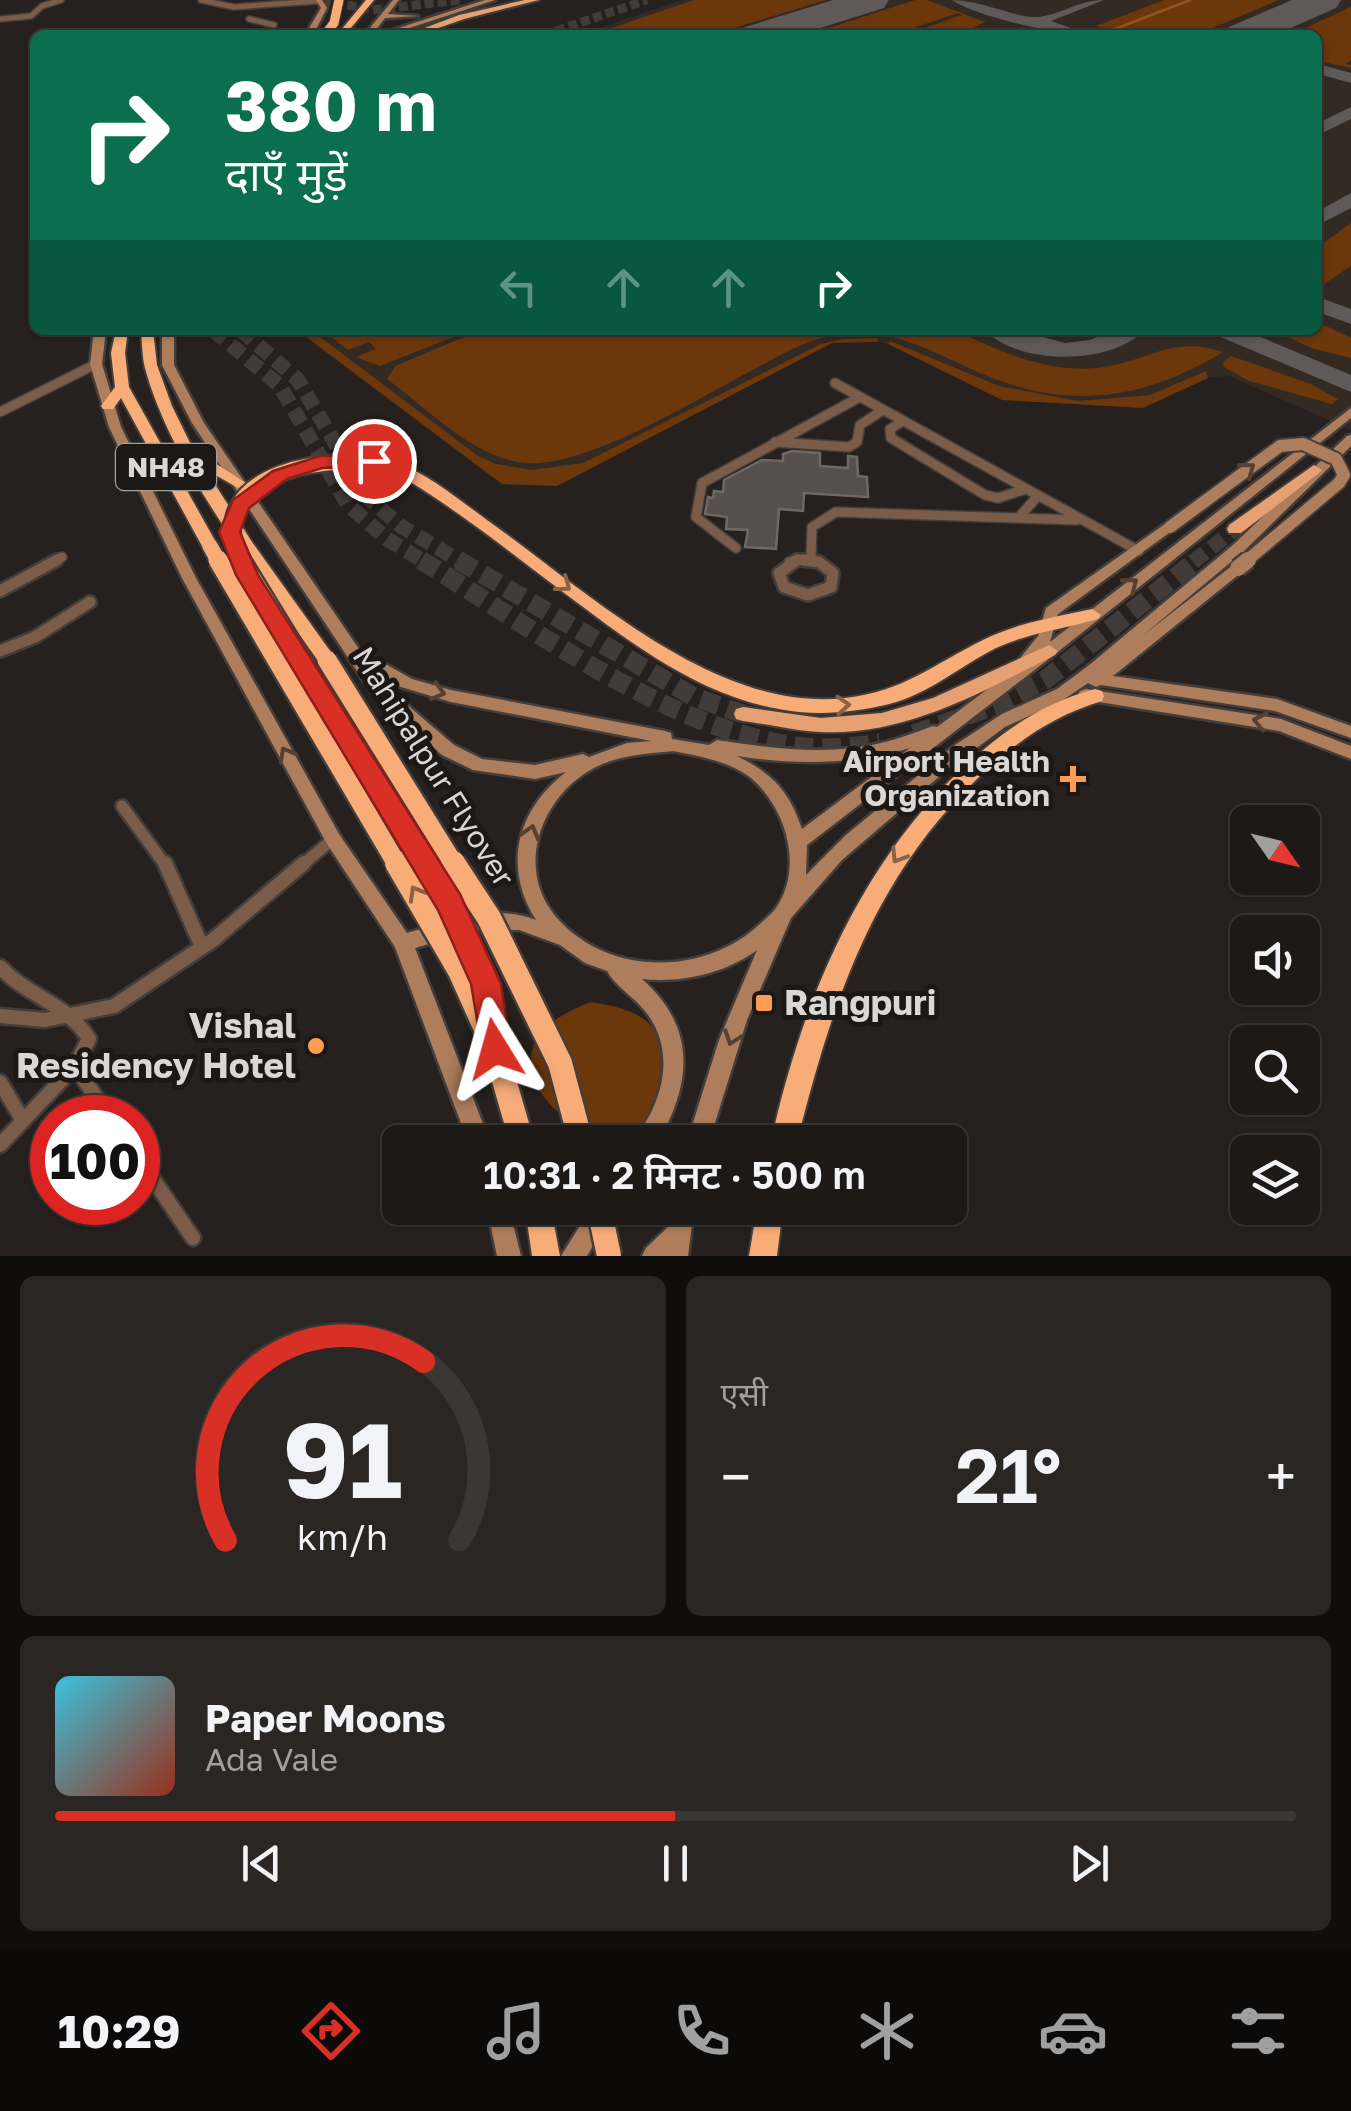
<!DOCTYPE html>
<html lang="hi">
<meta charset="utf-8">
<style>
body{margin:0;font-family:"Golos Text","Noto Sans Devanagari",sans-serif;background:#292623;color:#f1f3f6;height:100vh;display:flex;flex-direction:column;font-size:38px;white-space:nowrap}
*{box-sizing:border-box;margin:0}
p{font-size:32px;color:#a0a0a1}
.icon{flex:none;width:55px;height:55px;fill:none;stroke:currentColor;stroke-width:2;stroke-linecap:round;stroke-linejoin:round}
.map{position:relative;height:1256px;overflow:hidden}
.drawer{display:flex;flex-direction:column;gap:20px;padding:20px;background:#0f0e0c;flex:1}
.drawer>*{flex:none}
.hud{position:absolute;left:30px;top:30px;width:1292px;height:305px;border-radius:15px;box-shadow:0 2px 8px #0004,0 0 0 2px #3a3835;background:#0b6e4f;color:#fff;overflow:hidden}
.needle{width:65px;rotate:124deg}
.tools{position:absolute;left:1230px;top:805px;display:grid;gap:20px}
.tools a{display:grid;place-items:center;width:90px;height:90px;border-radius:15px;background:#1c1916;box-shadow:0 2px 8px #0004,0 0 0 2px #3a3835;font-size:50px}
.speed{position:absolute;left:30px;top:1095px;display:flex;gap:20px;font-size:50px;font-weight:700;text-align:center}
.speed>*{display:grid;place-content:center;width:130px;height:130px;border-radius:50%;background:#1c1916;box-shadow:0 2px 8px #0004,0 0 0 2px #3a3835;line-height:1}
.speed .limit{border:15px solid #d22;background:#fff;color:#111}
.pin{position:absolute;display:grid;place-items:center;width:85px;height:85px;color:#fff;margin:-42px;border:5px solid #fff;border-radius:50%;box-shadow:0 2px 10px #0007}
.me{position:absolute;width:110px;margin:-55px;rotate:352deg;stroke-linejoin:round;filter:drop-shadow(0 0 8px #0008)}
.turn{display:flex;align-items:center;gap:35px;height:210px;padding:0 30px;font-size:45px}
.turn .icon{width:130px;height:130px;stroke-width:2.5}
.turn b{display:block;font-size:70px;line-height:85px}
.lanes{display:flex;align-items:center;height:95px;padding:0 30px;background:#0003;justify-content:center;gap:50px;direction:ltr}
.lanes .off{opacity:.35}
.big{font-size:75px;font-weight:600;line-height:1.1}
.drawer .tile{flex:1;display:flex;flex-direction:column;justify-content:center;gap:15px;min-width:0;padding:0 35px;border-radius:15px;background:#292623}
.drawer .dial{align-items:center;gap:0}
.dial svg{height:260px;overflow:visible;fill:none;stroke:#3a3835;stroke-width:7;stroke-linecap:round;text-anchor:middle}
.dial text{fill:#f1f3f6;stroke:none}
.song{display:flex;align-items:center;gap:30px}
.cover{width:120px;height:120px;border-radius:15px;background:linear-gradient(135deg,hsl(190 70% 55%),hsl(10 70% 35%))}
.played{height:10px;border-radius:5px;background:linear-gradient(90deg,#d93025 50%,#3a3835 50%)}
.keys{display:flex;justify-content:space-around;direction:ltr}
.heat{display:flex;justify-content:space-between;align-items:center;font-size:55px;direction:ltr}
.drawer .tiles{flex:1;display:grid;gap:20px;grid-template-columns:1fr 1fr}
.tile:last-child{grid-column:span 2}
.trip{position:absolute;left:382px;top:1125px;width:585px;height:100px;border-radius:15px;background:#1c1916;box-shadow:0 2px 8px #0004,0 0 0 2px #3a3835;font-weight:600;line-height:100px;text-align:center}
.menu{display:flex;height:160px;justify-content:space-around;align-items:center;background:#0b0a09;color:#a0a0a1}
.menu .icon{width:70px;height:70px}
.menu .active{color:#d93025}
.menu b{font-size:45px;color:#f1f3f6}
.map>svg:first-child{display:block}
</style>
<div class="map">
<svg width="1351" height="1256" viewBox="0 0 1351 1256">
<rect width="100%" height="100%" fill="#26211e"/>
<path fill="#332a23" d="M682 0H1351V430L1229 376 1200 378 1143 408 1002 400 891 345 868 340 832 343 557 486 502 484 297 330H1318V35H578Z"/>
<path fill="#6b370b" d="M694 0H826L711 35H591Z
M915 0H927L985 22 958 35H904L962 15 958 13 893 35H807Z
M1164 0H1279L1196 35H1124L1096 26Z
M1351 7V60L1346 64 1351 65V68L1318 61V35H1290Z
M1351 223V266L1323 285 1318 283V247Z
M1318 322 1351 338V358L1311 348 1273 330H1318Z
M297 330H311L478 456 496 464 532 470 583 463 821 344 843 339 878 338 877 342 832 343 557 486 502 484Z
M322 330H471L380 366 356 357 376 349 369 342 348 350Z
M481 330H955C1001 352 1050 375 1103 367 1150 360 1173 335 1223 352 1139 403 1062 411 971 369 928 349 890 328 841 334 813 337 788 351 764 364 705 394 591 467 528 463 475 460 428 409 387 379L395 366Z
M890 341 999 386 1078 401 1150 395 1206 371 1208 378 1143 408 1002 400 888 344Z
M1231 356 1311 384 1338 399 1332 404 1249 381 1224 367 1223 362Z
M591 1002C635 1009 665 1020 667 1069 667 1080 670 1089 664 1098 657 1108 650 1122 642 1130 598 1169 448 1054 591 1002Z"/>
<g fill="none" stroke-linecap="round" stroke-linejoin="round">
<path stroke="#96531c" stroke-width="2.5" d="M1115 29 1190 0"/>
<path fill="#5f5a58" fill-rule="evenodd" d="M952 0C981 0 1016 18 1036 17 1059 16 1078 0 1104 0L1051 21 1091 35C1059 35 977 17 952 0Z
M1244 29 1249 31 1252 35H1236Z
M1318 64 1351 73V83L1318 74Z
M1351 107V119L1318 135V123Z
M1351 193V208L1318 225V211Z
M1318 297 1351 309V324L1318 312Z
M985 330H1017L1065 343 1090 340 1114 330H1144C1112 366 1017 365 985 330Z
M1212 330H1244L1351 375V392L1216 335Z"/>
<path fill="#5f5a58" fill-rule="evenodd" d="M833 0H889L884 8 798 35H740L745 27Z
M1292 0H1341L1336 8 1275 35H1224L1229 27Z"/>
</g>
<path fill="#55504d" stroke="#6e6965" stroke-width="2.5" d="M792 451 820 453V466L848 468V456L857 457 858 476 867 477 868 497 804 493 803 511 779 509 776 549 745 547 748 530 726 529 727 517 705 514 708 497 713 498 714 491 723 492 724 480 762 460 783 461V454Z"/>
<g fill="none" stroke-linecap="round" stroke-linejoin="round">
<path stroke="#413c39" stroke-width="9" stroke-dasharray="9 4" stroke-linecap="butt" d="M322 0 372 10 460 0
M544 35 647 0"/>
<path stroke="#413c39" stroke-width="15" stroke-dasharray="15 8" stroke-linecap="butt" d="M213 330 280 386 348 505 387 539 425 562
M241 330 298 380 366 496 402 527 462 562
M1193 562 1235 529"/>
<path stroke="#413c39" stroke-width="19" stroke-dasharray="19 9" stroke-linecap="butt" d="M421 560C528 626 670 730 796 746 824 750 852 747 880 743
M458 560 694 697 743 714
M914 734 994 706 1045 680 1197 560"/>
<g stroke="#433e3b" stroke-width="8">
<path id="minor-far3" d="M201 0 234 7 318 1
M0 19 31 16 42 6 61 0
M249 19 274 25"/>
</g>
<g stroke="#433e3b" stroke-width="12">
<path id="minor-far2" d="M835 383 1139 551
M0 412 96 364
M903 421 890 429 891 438 985 495 998 498 1026 489
M775 442 849 447 857 442 860 425 883 410
M1018 518 1038 496
M736 548 696 517 702 483 860 397
M811 559 812 527 836 512 1077 520
M53 562 62 557
M789 562 799 559 819 562"/>
</g>
<g stroke="#433e3b" stroke-width="16">
<path id="minor-far1" d="M797 560 779 573 784 587 808 595 831 587 833 573 819 562 803 560
M0 591 57 560
M0 651 35 637 90 602
M122 806 166 866
M301 866 333 839"/>
</g>
<g stroke="#433e3b" stroke-width="19">
<path id="minor" d="M165 863 202 947
M0 967C27 996 68 1004 89 1039L75 1066 0 1145
M0 1016 45 1020 114 1006 213 940 304 863
M75 1066 110 1118
M0 1082 22 1119
M138 1157 193 1238"/>
</g>
<g stroke="#433e3b" stroke-width="5">
<path id="secondary" d="M316 0H322L327 8 313 35H305L321 8Z
M393 0H399L388 14 418 16 385 18 372 35H364Z
M485 0H495L388 35H377Z
M94 330H106L102 364 121 427 196 578 339 834 407 933C449 921 494 903 536 920 502 866 517 810 566 772L535 779 473 770 442 755 371 692 192 423 162 365V330H174V365L204 423 359 649 412 679 451 690 665 731 671 733 672 739 709 745 717 740C771 748 827 756 881 743 899 739 916 732 933 726L937 727 1025 661 1021 657 1038 636 1046 608 1165 524 1170 523 1177 527 1058 614 1050 642 1351 408V418L1054 655 807 845 806 875 846 835 955 745 1002 714 1057 689 1088 666 1233 545 1347 436 1351 435V446L1243 552 1141 637 1233 565H1243L1245 568 1243 571 1113 676 1277 699 1351 726V738L1275 711 1101 685 1096 687 1088 683 1060 702 1005 727 948 769 842 860 791 918 747 1020 709 1142H687L719 1040 757 950C724 974 682 983 642 979 697 1028 692 1083 658 1142H635C640 1130 648 1120 653 1108 668 1076 668 1039 645 1011 634 997 616 987 607 971L585 963 560 945 519 930H476L415 948 490 1142H468L395 947 327 844 182 578 109 427 90 364ZM374 671 401 687 451 702 651 741 627 743 589 757 583 754 535 765 482 759 454 745 383 684ZM910 748 802 829C789 791 773 774 737 756 796 765 852 765 910 748ZM673 751C699 756 729 761 751 778 786 808 804 867 776 908 772 914 765 919 760 924 704 976 608 977 556 917 515 869 540 798 592 769 617 755 645 754 673 751Z
M1086 689 1281 719 1351 746V759L1279 731 1080 699 1078 695 1080 691Z
M487 1208H509L521 1256H497Z
M591 1208H610L612 1213 587 1256H561Z
M672 1208H694L688 1256H642L646 1248 669 1226Z"/>
</g>
<g stroke="#433e3b" stroke-width="4">
<path id="trunk" d="M525 0H539L464 19 418 35H406L459 15Z
M1314 465 1322 470 1319 473 1241 533H1229L1227 529 1229 525Z
M1049 645 1058 651 1055 655C982 692 905 736 820 732 794 731 769 724 743 721L736 719 734 714 736 709 743 707 821 718 882 713 933 698Z"/>
</g>
<g stroke="#433e3b" stroke-width="4">
<path id="motorway" d="M366 0H374L345 35H337Z
M116 330H128L125 353 129 387 218 546 216 550H204L202 546 121 398 113 409H103L101 406 115 387 111 353Z
M141 330H153L157 365 172 406 193 449 246 483 238 488 205 469 252 542 333 655 336 660 333 665H321C261 579 172 468 145 368 142 356 142 342 141 330Z
M397 463C429 474 459 500 487 520 586 590 715 713 845 698 905 691 932 665 983 640 1017 623 1055 617 1092 609L1101 615 1098 619C1064 629 1028 633 996 648 960 666 929 694 889 704 860 711 829 715 799 712 706 703 630 642 559 589 505 548 451 505 392 471L389 468Z
M1095 689 1102 691 1104 696 1102 701C1052 716 1016 742 979 777 872 879 832 1003 797 1142H771C801 1004 859 864 965 766 1004 730 1043 703 1095 689Z
M525 1208H551L560 1256H532Z
M757 1208H783L777 1256H749Z"/>
</g>
<use href="#minor-far3" stroke="#7b5c48" stroke-width="5"/>
<use href="#minor-far2" stroke="#7b5c48" stroke-width="9"/>
<use href="#minor-far1" stroke="#7b5c48" stroke-width="11"/>
<use href="#minor" stroke="#7b5c48" stroke-width="14"/>
<use href="#secondary" fill="#ad7d5c" fill-rule="evenodd"/>
<use href="#trunk" fill="#e6a072" fill-rule="evenodd"/>
<use href="#motorway" fill="#f8ac78" fill-rule="evenodd"/>
<g stroke="#433e3b" stroke-width="16" stroke-linecap="butt">
<path id="secondary-bridge-far1" d="M1170 527 1280 446 1303 444 1336 459 1344 475 1339 483 1245 562"/>
</g>
<g stroke="#433e3b" stroke-width="21" stroke-linecap="butt">
<path id="secondary-bridge" d="M1238 568 1248 560"/>
</g>
<g stroke="#433e3b" stroke-width="11" stroke-linecap="butt">
<path id="motorway-bridge-far3" d="M325 35 334 23 339 0"/>
</g>
<g stroke="#433e3b" stroke-width="19" stroke-linecap="butt">
<path id="motorway-bridge-far2" d="M210 546 219 562
M241 562C197 470 335 450 397 468"/>
</g>
<g stroke="#433e3b" stroke-width="24" stroke-linecap="butt">
<path id="motorway-bridge-far1" d="M218 560 398 866
M240 560 427 866
M327 660 455 866"/>
</g>
<g stroke="#433e3b" stroke-width="29" stroke-linecap="butt">
<path id="motorway-bridge" d="M397 863 460 971 495 1049 522 1142
M425 863 450 903 486 983 495 1049
M453 863 489 918 560 1063 581 1142
M599 1208 609 1256"/>
</g>
<use href="#secondary-bridge-far1" stroke="#ad7d5c" stroke-width="12"/>
<use href="#secondary-bridge" stroke="#ad7d5c" stroke-width="16"/>
<use href="#motorway-bridge-far3" stroke="#f8ac78" stroke-width="9"/>
<use href="#motorway-bridge-far2" stroke="#f8ac78" stroke-width="15"/>
<use href="#motorway-bridge-far1" stroke="#f8ac78" stroke-width="19"/>
<use href="#motorway-bridge" stroke="#f8ac78" stroke-width="24"/>
</g>
<defs><path id="oneway-chevron" d="M-2-3.5L2.5 0L-2 3.5" fill="none" stroke-width="1.6" stroke-linecap="round" stroke-linejoin="round" transform="scale(2.5)"/></defs>
<g stroke="#564031">
<use href="#oneway-chevron" transform="translate(1248 469) rotate(-37)"/>
<use href="#oneway-chevron" transform="translate(1131 584) rotate(-38)"/>
<use href="#oneway-chevron" transform="translate(438 692) rotate(16)"/>
<use href="#oneway-chevron" transform="translate(1260 721) rotate(-169)"/>
<use href="#oneway-chevron" transform="translate(286 754) rotate(-119)"/>
<use href="#oneway-chevron" transform="translate(531 832) rotate(-74)"/>
<use href="#oneway-chevron" transform="translate(732 1038) rotate(109)"/>
</g>
<g stroke="#8a6246">
<use href="#oneway-chevron" transform="translate(564 585) rotate(37)"/>
<use href="#oneway-chevron" transform="translate(843 705) rotate(-4)"/>
<use href="#oneway-chevron" transform="translate(898 856) rotate(122)"/>
<use href="#oneway-chevron" transform="translate(416 893) rotate(-120)"/>
</g>
<path fill="#d93025" stroke="#8d1f18" stroke-width="2.5" d="M374 455 384 461 381 465 322 468 287 479 249 508 240 532 258 575 460 894 501 984 511 1049 506 1060 495 1064 484 1060 471 984 438 910 236 575 219 532 233 500 273 471 320 456Z"/>
<g fill="#fd9c55" stroke="#1c1815" stroke-width="4">
<path d="M1068 764h10v10h10v10h-10v10h-10v-10h-10v-10h10z"/>
<rect x="754" y="993" width="20" height="20" rx="5"/>
<circle cx="316" cy="1046" r="10"/>
</g>
<g text-anchor="middle" stroke-width="10" stroke-linejoin="round" paint-order="stroke">
<rect fill="#1c1815" stroke="#a19e9b" stroke-width="2.5" x="116" y="444" width="100" height="46" rx="8"/>
<g font-size="28" font-weight="bold" fill="#dad7d5">
<text x="166" y="477">NH48</text>
</g>
<g font-size="30" font-weight="bold" fill="#dad7d5" stroke="#1c1815" text-anchor="end">
<text x="1050" y="772">Airport Health<tspan x="1050" dy="34">Organization</tspan></text>
</g>
<g font-size="30" fill="#dad7d5" stroke="#1c1815">
<text transform="translate(433 767) rotate(58)" y="10">Mahipalpur Flyover</text>
</g>
<g font-size="35" font-weight="bold" fill="#dad7d5" stroke="#1c1815" text-anchor="start">
<text x="784" y="1015">Rangpuri</text>
<text x="296" y="1038" text-anchor="end">Vishal<tspan x="296" dy="40">Residency Hotel</tspan></text>
</g>
</g>
</svg>
<div class="tools">
<a><svg class="needle" viewBox="-14 -14 28 28"><path d="M0-13l5 13h-10z" fill="#e53935"/><path d="M0 13l5-13h-10z" fill="#a0a0a1"/></svg></a>
<a><svg class="icon" aria-label="sound" viewBox="0 0 24 24"><path d="M4 9h4l5-4v14l-5-4H4zM17 9q2 3 0 6"/></svg></a>
<a><svg class="icon" aria-label="search" viewBox="0 0 24 24"><circle cx="10" cy="10" r="6"/><path d="M15 15l6 6"/></svg></a>
<a><svg class="icon" aria-label="layers" viewBox="0 0 24 24"><path d="M12 4l9 5-9 5-9-5zM3 14l9 5 9-5"/></svg></a>
</div>
<div class="speed"><div class="limit">100</div></div>
<div class="pin" style="left:374px;top:461px;background:#d93025"><svg class="icon" aria-label="arrive" viewBox="0 0 24 24"><path d="M6 21V4h12l-3 4 3 4H6"/></svg></div>
<svg class="me" style="left:495px;top:1049px" viewBox="-20 -20 40 40"><path d="M0-17L14 15 0 8-14 15z" fill="#d93025" stroke="#fff" stroke-width="4"/></svg>
<div class="trip">10:31 · 2 मिनट · 500 m</div>
<div class="hud">
<div class="turn"><svg class="icon" aria-label="right" viewBox="0 0 24 24"><path d="M7 20v-9h11M14 6l5 5-5 5"/></svg><div><b>380 m</b>दाएँ मुड़ें</div></div>
<div class="lanes"><svg class="icon off" aria-label="left" viewBox="0 0 24 24"><path d="M17 20v-9H6M10 6l-5 5 5 5"/></svg><svg class="icon off" aria-label="ahead" viewBox="0 0 24 24"><path d="M12 20V5M6 11l6-6 6 6"/></svg><svg class="icon off" aria-label="ahead" viewBox="0 0 24 24"><path d="M12 20V5M6 11l6-6 6 6"/></svg><svg class="icon" aria-label="right" viewBox="0 0 24 24"><path d="M7 20v-9h11M14 6l5 5-5 5"/></svg></div>
</div>
</div>
<section class="drawer">
<div class="tiles">
<div class="tile dial"><svg viewBox="0 0 100 80">
<path d="M14 69A42 42 0 1 1 86 69"/>
<path d="M14 69A42 42 0 0 1 75 14" stroke="#d93025"/>
<text x="50" y="56" font-size="32" font-weight="700">91</text>
<text x="50" y="72" font-size="11">km/h</text>
</svg></div>
<div class="tile"><p>एसी</p>
<div class="heat"><a>−</a><b class="big">21°</b><a>+</a></div>
</div>
<div class="tile">
<div class="song"><i class="cover"></i><div><b>Paper Moons</b><p>Ada Vale</p></div></div>
<div class="played"></div>
<div class="keys"><svg class="icon" aria-label="previous" viewBox="0 0 24 24"><path d="M18 5L8 12l10 7zM5 5v14"/></svg><svg class="icon" aria-label="pause" viewBox="0 0 24 24"><path d="M8 5v14M16 5v14"/></svg><svg class="icon" aria-label="next" viewBox="0 0 24 24"><path d="M6 5l10 7-10 7zM19 5v14"/></svg></div>
</div>
</div>
</section>
<nav class="menu">
<b>10:29</b>
<svg class="icon active" aria-label="directions" viewBox="0 0 24 24"><path d="M12 3l9 9-9 9-9-9zM9 14v-3h6M13 9l2 2-2 2"/></svg>
<svg class="icon" aria-label="music" viewBox="0 0 24 24"><path d="M9 18V5l10-2v13"/><circle cx="6" cy="18" r="3"/><circle cx="16" cy="16" r="3"/></svg>
<svg class="icon" aria-label="phone" viewBox="0 0 24 24"><path d="M5 4h4l2 5-3 2q2 4 5 5l2-3 5 2v4C11 20 4 13 5 4z"/></svg>
<svg class="icon" aria-label="climate" viewBox="0 0 24 24"><path d="M12 3v18M4 7l16 10M4 17L20 7"/></svg>
<svg class="icon" aria-label="car" viewBox="0 0 24 24"><path d="M5 17H2v-5l4-1 3-4h7l3 4 3 1v5h-3M9 17h6M6 11h13"/><circle cx="7" cy="17" r="2"/><circle cx="17" cy="17" r="2"/></svg>
<svg class="icon" aria-label="filters" viewBox="0 0 24 24"><path d="M4 7h16M4 17h16"/><circle cx="9" cy="7" r="2"/><circle cx="15" cy="17" r="2"/></svg>
</nav>
